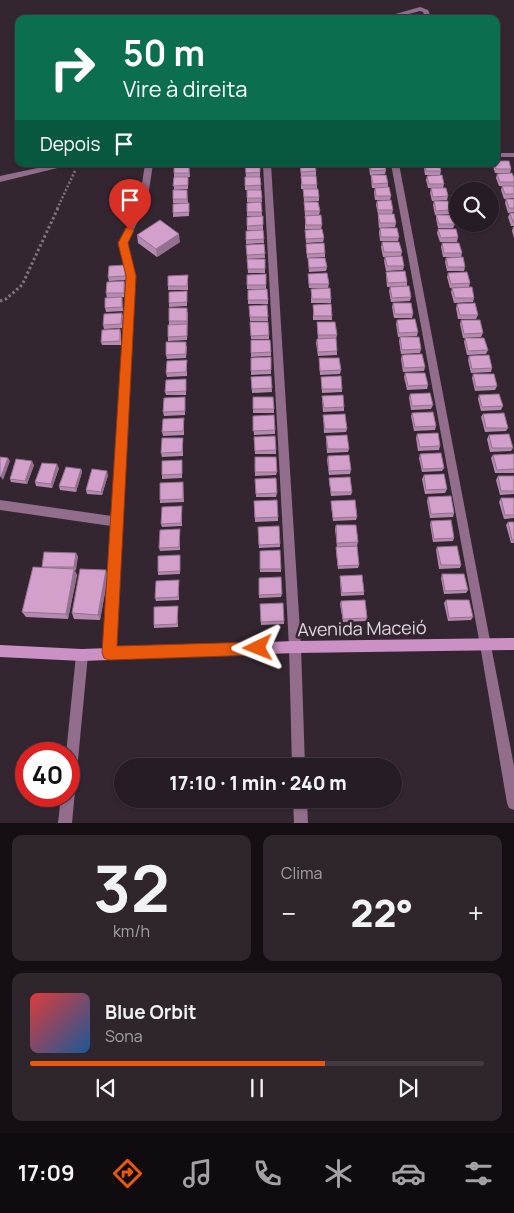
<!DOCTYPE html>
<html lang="pt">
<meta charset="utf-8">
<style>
body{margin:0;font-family:Manrope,sans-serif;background:#2e252d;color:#f1f3f6;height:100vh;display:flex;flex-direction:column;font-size:19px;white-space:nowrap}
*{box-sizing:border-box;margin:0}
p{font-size:16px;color:#a4a1a7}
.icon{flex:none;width:28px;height:28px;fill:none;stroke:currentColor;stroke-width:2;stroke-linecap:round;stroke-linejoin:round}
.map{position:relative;height:823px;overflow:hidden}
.details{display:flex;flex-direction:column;gap:12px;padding:12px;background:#150f14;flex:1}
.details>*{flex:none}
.top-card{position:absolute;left:15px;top:15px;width:485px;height:152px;border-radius:10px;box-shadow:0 1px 4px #0004,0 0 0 1px #423a42;background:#0b6e4f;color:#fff;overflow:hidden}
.controls{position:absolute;left:449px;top:182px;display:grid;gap:10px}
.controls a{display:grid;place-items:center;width:50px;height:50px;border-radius:50%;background:#261c25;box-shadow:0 1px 4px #0004,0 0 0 1px #423a42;font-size:25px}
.speed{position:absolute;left:15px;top:742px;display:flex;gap:10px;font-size:25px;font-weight:700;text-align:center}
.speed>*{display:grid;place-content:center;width:65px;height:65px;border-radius:50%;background:#261c25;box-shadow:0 1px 4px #0004,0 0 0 1px #423a42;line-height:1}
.speed .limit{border:8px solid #d22;background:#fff;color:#111}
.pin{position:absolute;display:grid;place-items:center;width:42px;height:42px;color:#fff;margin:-51px -21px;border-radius:50% 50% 50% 0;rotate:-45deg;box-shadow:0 0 5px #0007}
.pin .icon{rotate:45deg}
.me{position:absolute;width:55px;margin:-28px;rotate:268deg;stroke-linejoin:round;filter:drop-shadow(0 0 4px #0008)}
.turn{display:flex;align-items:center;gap:18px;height:105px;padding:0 25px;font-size:22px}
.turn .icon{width:65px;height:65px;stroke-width:2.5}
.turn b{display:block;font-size:35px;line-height:42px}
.then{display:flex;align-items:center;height:48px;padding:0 25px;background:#0003;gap:10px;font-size:19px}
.big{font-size:38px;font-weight:800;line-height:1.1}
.details .card{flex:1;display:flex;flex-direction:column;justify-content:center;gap:8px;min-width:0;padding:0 18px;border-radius:10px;background:#2e252d}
.details .dial{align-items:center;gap:0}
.dial b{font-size:65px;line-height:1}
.song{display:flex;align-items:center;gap:15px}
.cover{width:60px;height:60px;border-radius:8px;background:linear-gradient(135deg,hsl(0 70% 55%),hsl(210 70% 35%))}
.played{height:5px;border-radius:2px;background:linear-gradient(90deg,#ea580c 65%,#423a42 65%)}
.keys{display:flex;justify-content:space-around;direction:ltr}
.heat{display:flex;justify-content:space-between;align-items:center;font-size:28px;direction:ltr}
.details .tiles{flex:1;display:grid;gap:12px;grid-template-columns:1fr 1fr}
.card:last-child{grid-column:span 2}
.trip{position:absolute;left:114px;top:758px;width:288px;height:50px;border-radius:25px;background:#261c25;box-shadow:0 1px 4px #0004,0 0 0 1px #423a42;font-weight:800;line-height:50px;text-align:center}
.tab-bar{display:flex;height:80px;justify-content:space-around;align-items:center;background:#0f0b0f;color:#a4a1a7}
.tab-bar .icon{width:35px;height:35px}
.tab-bar .active{color:#ea580c}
.tab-bar b{font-size:22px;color:#f1f3f6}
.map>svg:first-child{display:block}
</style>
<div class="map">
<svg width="514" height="823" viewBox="0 0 514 823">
<rect width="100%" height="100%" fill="#332631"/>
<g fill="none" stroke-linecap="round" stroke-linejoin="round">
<path stroke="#7f747e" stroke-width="2.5" stroke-dasharray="2 2" stroke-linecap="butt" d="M57 209 75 171"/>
<path stroke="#7f747e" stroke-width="3" stroke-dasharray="2.5 2.5" stroke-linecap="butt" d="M0 301 6 299 22 285 58 208"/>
<path fill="#926d8c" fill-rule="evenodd" d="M420 7 428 10 432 19H426L423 12 420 11 390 19H378Z
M496 153H514V157H496Z
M56 164H70L66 166 0 182V176Z
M145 164H153L147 203 127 243 135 276 122 519 123 522 122 525 115 653 113 657 109 659 105 657 103 653 111 526 0 510V500L112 516 127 276 119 243 139 203Z
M263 164H271L301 647 305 766H292L289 647Z
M391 164H399L514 766V810L509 808 507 803 480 645Z
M82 649 86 651 88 655 72 823H58L61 796H69V754H66L76 655 78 651Z
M293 799H307L308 823H294Z"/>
<path fill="#cc91c4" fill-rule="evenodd" d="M514 638V650L295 653 82 661 0 657V645L82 649 295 641Z"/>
</g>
<path fill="#b58aaf" d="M175 164H190L189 165 190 177H188V189L174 190V173Z
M300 164 316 171V176H301Z
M369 164 386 170 385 174 370 175 369 167Z
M424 164 441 171 440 175H425L424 168Z
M493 164H496L511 169 510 173H495L493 166Z
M245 165 260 172V177H246Z
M497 174 514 178V198L504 199 501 190 502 186H499L496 178Z
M371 175 388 183V187L391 196 390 200H375L374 192 375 188H372L371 179Z
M301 176 317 185V189L319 197V201L304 202 303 189H301Z
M427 176 444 184 443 188H428L426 180Z
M245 177H260L261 190H245Z
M431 188 448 196 447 200 432 201 430 193Z
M187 190 188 203H173V199Z
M247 190H261L262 202H247Z
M506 199H514V212L508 213 505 203Z
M377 201 393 210 392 214H378L376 205Z
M434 201 450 210 449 214 435 215 433 205Z
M261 202 262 216H247V203Z
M304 202 320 211 319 215 305 216Z
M189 203V216L173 217V213Z
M510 213H514V226H511L508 217Z
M378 214 396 223 395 227 379 228 378 218Z
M436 215 455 224 453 228H438L436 219Z
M263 216V230H247V217Z
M305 216 322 225 321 229H305Z
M513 227H514V238L512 231Z
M380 228 399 237 398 241H380L379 232Z
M438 229 458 237 457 242H440L437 233Z
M263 230 264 243 246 244V231Z
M305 230 324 238 323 242 306 243Z
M137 235 180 242 157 257 138 243Z
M382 242 402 252 401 256 383 257 381 247Z
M442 243 462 253 461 257H443L441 247Z
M264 244 265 258 247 259 246 245Z
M306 244 325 253V257L307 258Z
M385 257 404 266 403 270 386 271 384 261Z
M308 258 327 267 326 271 309 272Z
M446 258 465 267 464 271H447L445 262Z
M247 259H265V273H248Z
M126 265V280L109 281 108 277Z
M386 272 407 282V286L387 287 386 276Z
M448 273 470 283 469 287 450 288 447 277Z
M266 274V289H247V275Z
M308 274 329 284 328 288H309Z
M188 275V290H168V286Z
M124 281 125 285 124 297H122L123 311 106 312 105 308 107 298 106 293Z
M390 287 411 297 410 301 391 302 389 291Z
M452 288 474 298 473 302 454 303 451 292Z
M311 289 331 299V303H311Z
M248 290 268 300V304H248Z
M187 291V306L169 307V303Z
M393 303 413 314 412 318H394L392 307Z
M457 304 478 315 476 319H458L456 308Z
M267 305 268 321H250L249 306Z
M313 305 332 316V320H313Z
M188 312 187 340 168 341V337L169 325V321Z
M122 313 123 317 122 328 104 329 103 325Z
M397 320 418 332 417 336 398 337 396 324Z
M461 320 483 333 481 337 463 338 460 324Z
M250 322 269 335V339H251Z
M317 322 337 335 336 339 337 351V355L318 356 316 343 317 339H318Z
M120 329 121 333V345H102L101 342Z
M400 337 421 349 420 353 401 354 399 341Z
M465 338 488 350 486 354 467 355 464 342Z
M251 340 271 352V356L251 357Z
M187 346 186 358 167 359 166 355Z
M402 355 425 367 424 371 403 372 401 359Z
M469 356 492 368 491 372 471 373 468 360Z
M251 358 271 370V374L251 375Z
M319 358 341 370 340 374 320 375Z
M187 364V376L167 377 166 373Z
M405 373 428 385 427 389 407 390 404 377Z
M473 374 497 386 495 390 475 391 472 378Z
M271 376 272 392 252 393 251 377Z
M321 377 342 389V392L322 393Z
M186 383V395H166L165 392Z
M410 394 433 405 431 409 411 410 409 398Z
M479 395 503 406 501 410 481 411 478 399Z
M322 396 344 407V411L323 412 322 400Z
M185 397V415L164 416 163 412Z
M253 397 274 409V413H253Z
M412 413 436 426 435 430 414 431 411 416Z
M483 414 508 428 506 431 485 432 481 417Z
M323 415 347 429 346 432 324 433Z
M253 416 275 430V434L254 435Z
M184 422V435L163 436 162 432Z
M417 434 440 446 439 450 418 451 416 438Z
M489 435 513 448 511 451 490 452 487 439Z
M326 436 349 449 348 452 327 453 326 440Z
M254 437 276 450V454H255Z
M183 441V456L162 457 161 453Z
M420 454 444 468 442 471 422 472 419 458Z
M514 454V473H495L491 458 493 455Z
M328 456 351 470 350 474 329 475 327 460Z
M255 457 277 472 276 475 255 476Z
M182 460V478L162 479V475Z
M34 465 27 484 11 482 10 479Z
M59 468 52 488 36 486 35 482Z
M81 469 82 472 76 492 60 490 59 486Z
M108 475 102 495 87 494 86 490Z
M424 475 447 489 445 493 425 494 422 479Z
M498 476H514V494L500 495 496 480Z
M329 478 352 492 351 495 331 496 329 481Z
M255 479 277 493 276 497H256Z
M183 482 184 502 160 503V500Z
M428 497 454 513 453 517 430 518 427 501Z
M501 498H514V518L504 519 499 502Z
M254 501 278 517V521L255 522Z
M331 501 357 517 356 520 333 521 331 504Z
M182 509V526L162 527 161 524Z
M431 521 454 538 453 541 433 542 430 524Z
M508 522H514V543H511L506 525Z
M336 525 358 542 357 546 337 547 335 529Z
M258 527 280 544V547L259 548Z
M180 532V550L160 551 159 548Z
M336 547 359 565 358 568 338 569 336 551Z
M437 547 461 565 460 568 439 569 436 550Z
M260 551 281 569V572H260Z
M78 556 75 571 77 575 68 619 26 617 22 612 42 568Z
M180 558V574L158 575V572Z
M442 574 468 590 466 593 444 594 441 578Z
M108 576 100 620 74 619 72 613Z
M340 576 364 592V595L341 596 340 579Z
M259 578 282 594 281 597 259 598Z
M179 583V600L156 601 155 598Z
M446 600 473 617 471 620 448 621 444 603Z
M341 601 367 618 366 621 343 622 340 604Z
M260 604 284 621V624L261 625Z
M178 609V627L154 628V625Z"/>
<path fill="#94708f" d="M179 234 180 242 157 257 156 249Z
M8 458 10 461 3 480 1 477Z
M32 461 34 465 27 484 25 481Z
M57 464 59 468 52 488 51 484Z
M81 469 82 472 76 492 75 488Z
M107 471 108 475 102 495 101 492Z
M76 553 78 556 76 571 74 567Z
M74 569 77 575 68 619 66 614Z
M106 570 108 576 100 620 98 615Z"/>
<path fill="#d3a0cc" stroke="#94708f" d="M496 161H509L511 169H496L495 164H496Z
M189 164V173H174V165Z
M260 164V172L246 173 245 165Z
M300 164H315L316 171 301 172Z
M370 164H384L386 170 371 171Z
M425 164H439L441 171H426Z
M512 173 514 178V182H500L497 174Z
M371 175H386L388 183 373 184Z
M442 175 444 184H429L427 176Z
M301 176H316L317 185H302Z
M174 177H188V185L173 186Z
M245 177H260L261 185 245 186Z
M502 186H514V194H505Z
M389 187 391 196H376L375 188Z
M431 188H446L448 196 433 197Z
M303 189H318L319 197H304Z
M173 190H187V199H173Z
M247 190H261L262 198H247Z
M506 199H514V208H509Z
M391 200 393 210H378L377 201Z
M434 201H448L450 210 436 211Z
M261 202 262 212H247V203Z
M304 202H318L320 211H305Z
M189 203V212L173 213V204Z
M510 213H514V222H513Z
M378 214H394L396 223H380Z
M321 215 322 225H306L305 216Z
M436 215H452L455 224H439Z
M263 216V225L247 226V217Z
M160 220 179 234 156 249 137 235Z
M380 228H397L399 237H381Z
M322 229 324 238 306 239 305 230Z
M438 229H456L458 237 441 238Z
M263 230 264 239 246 240V231Z
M382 242H399L402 252H384Z
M324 243 325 253 307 254 306 244Z
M442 243H459L462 253H444Z
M264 244 265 254 247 255 246 245Z
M402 256 404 266H387L385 257Z
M463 257 465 267H448L446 258Z
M308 258H325L327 267 309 268Z
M247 259H265V269H248Z
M126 265 125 276 108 277 109 266Z
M405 271 407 282 388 283 386 272Z
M467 272 470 283 451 284 448 273Z
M327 273 329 284H309L308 274Z
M266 274V285H247V275Z
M188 275 187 286H168V276Z
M124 281V293H106L107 282Z
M409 286 411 297 392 298 390 287Z
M472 287 474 298H455L452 288Z
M330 288 331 299H312L311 289Z
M267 289 268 300H248V290Z
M187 291V302L169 303V292Z
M122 297V307L105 308V298Z
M393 303H411L413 314H395Z
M475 303 478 315H460L457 304Z
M331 304 332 316H314L313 305Z
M267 305 268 317H250L249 306Z
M169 308H187V321H169Z
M122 313 121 324 103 325 104 314Z
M415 319 418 332 399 333 397 320Z
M461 320H480L483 333 464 334Z
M250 322H268L269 335 251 336Z
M317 322H335L337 335H318Z
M187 324V336L168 337V325Z
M120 329V341L101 342 102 330Z
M400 337H419L421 349 402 350Z
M336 338 337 351 318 352 317 339Z
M465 338H484L488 350 468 351Z
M251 340H270L271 352 251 353Z
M166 342H186V354L166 355Z
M422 354 425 367 404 368 402 355Z
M489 355 492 368 472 369 469 356Z
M271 357V370L251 371V358Z
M319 358H339L341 370 320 371Z
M187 360 186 372 166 373 167 361Z
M405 373H425L428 385 408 386Z
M473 374H494L497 386 476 387Z
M271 376 272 388 252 389 251 377Z
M341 376 342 389H322L321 377Z
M186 379V391L165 392 166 380Z
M430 393 433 405 412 406 410 394Z
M499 394 503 406 482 407 479 395Z
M343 395 344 407 324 408 322 396Z
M185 397V411L163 412 164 398Z
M253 397H273L274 409H253Z
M433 412 436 426 415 427 412 413Z
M504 413 508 428H486L483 414Z
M345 414 347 429H325L323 415Z
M274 415 275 430 253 431V416Z
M184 418 183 431 162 432 163 419Z
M438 433 440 446 420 447 417 434Z
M509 434 513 448H492L489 435Z
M347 435 349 449H328L326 436Z
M275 436 276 450 255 451 254 437Z
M162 438H183L182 452 161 453Z
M441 453 444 468 423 469 420 454Z
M514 454V469L497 470 493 455Z
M349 455 351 470 329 471 328 456Z
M0 457 8 458 1 477 0 476Z
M255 457H276L277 472H255Z
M16 459 32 461 25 481 10 479Z
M182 460V474L162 475V461Z
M42 463 57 464 51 484 35 482Z
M66 467 81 469 75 488 59 486Z
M92 469 107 471 101 492 86 490Z
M444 474 447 489 426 490 424 475Z
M498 476H514V491H501Z
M350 477 352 492H331L329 478Z
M276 478 277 493 256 494 255 479Z
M183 482V499L160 500V483Z
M451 496 454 513 431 514 428 497Z
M501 498H514V515H505Z
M277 500 278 517 255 518 254 501Z
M355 500 357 517 333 518 331 501Z
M182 506 181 523 161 524 162 507Z
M451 520 454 538 434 539 431 521Z
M508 522H514V540H512Z
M336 525H356L358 542 337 543Z
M279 526 280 544 259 545 258 527Z
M180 529 179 547 159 548 160 530Z
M357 546 359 565 338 566 336 547Z
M457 546 461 565H441L437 547Z
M280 550 281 569H260V551Z
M44 552 76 553 74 567H42Z
M180 555V571L158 572V556Z
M33 567 74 569 66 614 22 612Z
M80 569 106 570 98 615 72 613Z
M442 574H464L468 590 445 591Z
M362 575 364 592 342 593 340 576Z
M281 577 282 594 259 595V578Z
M179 580 178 597 155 598 156 581Z
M365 600 367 618 343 619 341 601Z
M446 600H469L473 617 449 618Z
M283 603 284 621 261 622 260 604Z
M178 606 177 624 154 625V607Z"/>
<path fill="#ea580c" stroke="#983908" d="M130 227 134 230 128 243 136 276 117 646 258 642 263 643 265 648 263 653 258 655 109 660 104 658 102 653 126 276 118 243 126 228Z"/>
<g text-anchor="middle" stroke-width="5" stroke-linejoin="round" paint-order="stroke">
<g font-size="18" fill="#e0d8df" stroke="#332631">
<text transform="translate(362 629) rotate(-1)" y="6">Avenida Maceió</text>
</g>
</g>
</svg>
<div class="controls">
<a><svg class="icon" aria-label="search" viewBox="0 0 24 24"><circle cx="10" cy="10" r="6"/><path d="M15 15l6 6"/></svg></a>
</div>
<div class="speed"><div class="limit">40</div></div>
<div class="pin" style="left:130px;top:230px;background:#d93025"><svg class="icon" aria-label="arrive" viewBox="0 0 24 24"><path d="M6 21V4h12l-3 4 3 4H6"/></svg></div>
<svg class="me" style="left:258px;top:648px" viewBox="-20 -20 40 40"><path d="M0-17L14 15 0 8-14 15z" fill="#ea580c" stroke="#fff" stroke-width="4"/></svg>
<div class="trip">17:10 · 1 min · 240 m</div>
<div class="top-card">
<div class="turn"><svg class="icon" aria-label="right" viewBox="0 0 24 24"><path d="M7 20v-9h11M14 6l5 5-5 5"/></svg><div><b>50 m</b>Vire à direita</div></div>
<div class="then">Depois<svg class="icon" aria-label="arrive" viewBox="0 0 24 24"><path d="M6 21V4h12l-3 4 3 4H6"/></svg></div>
</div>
</div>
<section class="details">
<div class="tiles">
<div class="card dial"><b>32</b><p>km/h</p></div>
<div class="card"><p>Clima</p>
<div class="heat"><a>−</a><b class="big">22°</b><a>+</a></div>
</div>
<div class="card">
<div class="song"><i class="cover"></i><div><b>Blue Orbit</b><p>Sona</p></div></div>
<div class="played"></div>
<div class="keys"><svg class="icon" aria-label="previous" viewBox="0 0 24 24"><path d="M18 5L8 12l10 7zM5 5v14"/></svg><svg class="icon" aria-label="pause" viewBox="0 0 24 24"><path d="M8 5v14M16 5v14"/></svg><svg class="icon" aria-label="next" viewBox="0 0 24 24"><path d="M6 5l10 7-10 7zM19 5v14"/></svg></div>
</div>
</div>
</section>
<nav class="tab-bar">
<b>17:09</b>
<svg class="icon active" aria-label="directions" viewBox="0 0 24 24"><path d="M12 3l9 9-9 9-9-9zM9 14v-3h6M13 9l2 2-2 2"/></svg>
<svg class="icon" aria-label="music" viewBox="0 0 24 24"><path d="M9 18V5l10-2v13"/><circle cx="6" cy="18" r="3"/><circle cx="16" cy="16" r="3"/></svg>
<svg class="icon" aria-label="phone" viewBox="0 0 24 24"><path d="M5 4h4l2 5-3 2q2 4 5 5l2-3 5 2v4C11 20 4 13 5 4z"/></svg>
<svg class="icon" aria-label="climate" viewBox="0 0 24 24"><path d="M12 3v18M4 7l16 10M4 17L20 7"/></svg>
<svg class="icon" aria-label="car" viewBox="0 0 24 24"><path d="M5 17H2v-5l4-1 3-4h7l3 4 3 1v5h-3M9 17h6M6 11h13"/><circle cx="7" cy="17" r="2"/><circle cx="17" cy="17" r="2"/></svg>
<svg class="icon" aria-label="filters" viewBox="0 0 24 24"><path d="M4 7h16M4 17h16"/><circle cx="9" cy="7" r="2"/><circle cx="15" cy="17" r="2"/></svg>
</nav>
